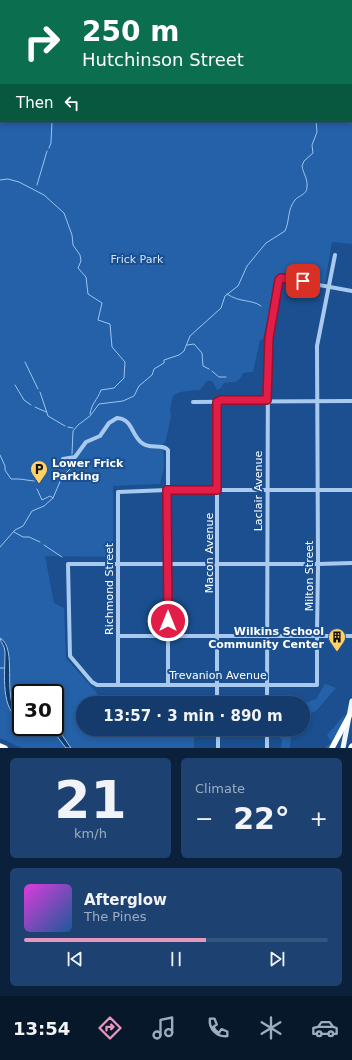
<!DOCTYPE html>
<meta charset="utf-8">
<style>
body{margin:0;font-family:"DejaVu Sans",sans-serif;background:#1d4271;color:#f1f3f6;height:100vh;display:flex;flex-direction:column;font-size:15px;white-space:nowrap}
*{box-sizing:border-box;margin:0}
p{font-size:13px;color:#9dadc1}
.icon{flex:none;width:22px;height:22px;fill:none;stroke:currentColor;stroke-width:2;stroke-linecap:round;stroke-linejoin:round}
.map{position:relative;height:748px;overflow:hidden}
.side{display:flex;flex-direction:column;gap:10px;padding:10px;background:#0b203b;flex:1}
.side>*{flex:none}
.hud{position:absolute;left:0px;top:0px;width:352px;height:122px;box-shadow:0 2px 6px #0003,0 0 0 1px #33557e;background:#0b6e4f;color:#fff;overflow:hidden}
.speed{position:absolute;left:12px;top:684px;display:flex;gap:8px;font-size:20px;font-weight:700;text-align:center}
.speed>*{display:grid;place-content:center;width:52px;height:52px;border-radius:50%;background:#143b6b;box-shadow:0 2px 6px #0003,0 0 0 1px #33557e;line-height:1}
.speed .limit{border:2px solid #111;border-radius:6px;background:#fff;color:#111}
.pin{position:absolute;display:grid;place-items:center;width:34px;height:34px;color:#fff;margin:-17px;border-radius:8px;box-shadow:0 2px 6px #0006}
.me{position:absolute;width:44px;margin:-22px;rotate:0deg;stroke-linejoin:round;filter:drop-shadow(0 0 3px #0008)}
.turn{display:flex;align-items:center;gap:14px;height:84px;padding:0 16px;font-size:18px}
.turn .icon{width:52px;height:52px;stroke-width:2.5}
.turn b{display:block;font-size:28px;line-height:34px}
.then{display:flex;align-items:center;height:38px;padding:0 16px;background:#0003;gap:8px;font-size:15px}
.big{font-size:30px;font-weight:600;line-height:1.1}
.side .card{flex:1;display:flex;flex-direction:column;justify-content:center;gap:6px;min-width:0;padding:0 14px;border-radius:6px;background:#1d4271}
.side .dial{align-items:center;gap:0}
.dial b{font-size:52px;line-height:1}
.song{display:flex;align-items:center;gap:12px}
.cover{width:48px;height:48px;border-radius:6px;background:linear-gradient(135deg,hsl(300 70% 55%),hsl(210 70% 35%))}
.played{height:4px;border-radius:2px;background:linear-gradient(90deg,#e797bd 60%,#33557e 60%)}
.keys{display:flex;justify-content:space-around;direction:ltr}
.heat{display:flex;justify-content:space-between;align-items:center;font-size:22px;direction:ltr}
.side .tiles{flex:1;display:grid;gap:10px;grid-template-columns:1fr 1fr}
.card:last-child{grid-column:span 2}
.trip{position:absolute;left:76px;top:696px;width:234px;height:40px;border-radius:20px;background:#143b6b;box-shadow:0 2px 6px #0003,0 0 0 1px #33557e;font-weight:600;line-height:40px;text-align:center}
.tab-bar{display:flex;height:64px;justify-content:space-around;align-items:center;background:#08182b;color:#9dadc1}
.tab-bar .icon{width:28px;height:28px}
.tab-bar .selected{color:#e797bd}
.tab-bar b{font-size:18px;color:#f1f3f6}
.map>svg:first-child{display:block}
</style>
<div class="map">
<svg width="352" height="748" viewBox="0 0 352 748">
<rect width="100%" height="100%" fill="#1b4f8f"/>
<path fill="#2461a8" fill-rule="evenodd" d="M0 0H352L351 8V1H1V121H351L352 37V244L332 242 325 283 278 276 263 339 260 340 253 372 243 373C239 384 233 381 224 383L221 388 217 390 212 381H207L200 390C191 391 179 390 173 396L170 410 171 417 165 443 163 444 164 467 160 484 113 486V557L45 556 54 603 64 608 66 658 96 692 103 703H83V729H194V748H22L0 738ZM21 693H55V727H21Z
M325 684 336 688 316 711 303 717V704L316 699Z
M345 714 341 728 329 748H325L331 742 327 735Z
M280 729H292L290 748H281L282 740 277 735Z"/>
<path fill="#123a6d" stroke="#9cc4f0" d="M0 638C18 648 2 695 17 715L21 716V721C0 709 5 675 5 652 5 646 1 643 0 638Z
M46 727 57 728 71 748H66L53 731Z"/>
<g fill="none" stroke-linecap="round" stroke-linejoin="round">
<path stroke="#9cc4f0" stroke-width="1" d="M328 1 330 0
M49 148 51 143 52 121
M0 180 8 179 19 182 44 195 64 213 72 235 73 245 80 255 81 261 78 268 86 277 88 294 102 303 98 320 110 324 112 347 125 362 124 378 114 388 101 390C97 401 92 402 90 414
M37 185 47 151
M227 294C240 303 252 299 261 306
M187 345 194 344 202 353 203 366 209 369
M25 362 38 389
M212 371 219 377H226
M15 385 24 400 31 405
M40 392 48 416 65 426
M35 407 46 412
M68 427 73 428
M72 454 73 431 78 425 90 416 99 404 123 401 134 396 139 386 152 375 154 369 164 363V360L179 355 184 351 190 336 221 308 225 296 238 286 247 266 266 243 285 231C290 220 287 210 295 200 299 195 307 195 307 187 308 179 303 173 302 166L304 161 313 153 312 145 317 132 316 121
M0 455 5 466V470L11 479H19L34 481
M37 489 42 500 50 496 53 498
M14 532 23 537H29L40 542
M44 545 62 557
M0 547 15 530 23 526 32 511 44 506 53 498 62 477 72 467 73 461
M0 668H4"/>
<path stroke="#a9c9ee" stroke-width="4" d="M351 21 352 20
M335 255 317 346 318 560V567L317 632V685H97L92 682 70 656 68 564H318L352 563
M193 402 352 401
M217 402V703
M63 459 75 457 86 442 100 436 109 423 117 418C133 419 131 435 142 443 150 450 162 443 168 450V684
M118 636H352
M118 685V492L167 490H352
M267 703 268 343 279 280 281 278 352 291
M218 729V748
M267 748V729"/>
<path stroke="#f0f6ff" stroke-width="5" d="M285 0 287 1
M351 30 352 31
M343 748 352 701"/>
<path stroke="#fff" stroke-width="5.5" d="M0 746 5 748
M332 748 349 716
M351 748 352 746"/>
</g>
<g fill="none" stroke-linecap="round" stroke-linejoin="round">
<g stroke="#92132f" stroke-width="10">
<path id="route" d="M168 621 167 490H217V402L221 400H267L269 338 279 280 281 278 303 281"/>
</g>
<use href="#route" stroke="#e11d48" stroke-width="7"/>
</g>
<defs>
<g id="parking-pin" transform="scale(0.9)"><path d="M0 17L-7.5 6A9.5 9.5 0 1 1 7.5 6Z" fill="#ffd166" stroke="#1b4f8f"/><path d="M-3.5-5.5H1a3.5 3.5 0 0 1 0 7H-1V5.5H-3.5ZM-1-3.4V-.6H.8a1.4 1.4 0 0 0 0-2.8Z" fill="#111"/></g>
<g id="building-pin" transform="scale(0.9)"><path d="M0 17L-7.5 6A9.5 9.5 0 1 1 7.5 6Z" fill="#ffd166" stroke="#1b4f8f"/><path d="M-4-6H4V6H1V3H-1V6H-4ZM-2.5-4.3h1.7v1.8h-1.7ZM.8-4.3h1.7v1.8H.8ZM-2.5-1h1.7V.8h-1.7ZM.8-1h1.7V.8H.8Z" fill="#111"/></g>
</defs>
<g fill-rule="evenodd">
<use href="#parking-pin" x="39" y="469"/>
<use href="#building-pin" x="337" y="637"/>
</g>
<g text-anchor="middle" stroke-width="4" stroke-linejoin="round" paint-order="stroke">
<g font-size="11" fill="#cfe3fa" stroke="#1b4f8f">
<text x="137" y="263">Frick Park</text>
</g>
<g font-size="11" font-weight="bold" fill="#fff" stroke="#1b4f8f" text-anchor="start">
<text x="52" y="467">Lower Frick<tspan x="52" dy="13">Parking</tspan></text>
<text x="324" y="635" text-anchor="end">Wilkins School<tspan x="324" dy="13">Community Center</tspan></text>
</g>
<g font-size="11" fill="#fff" stroke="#1b4f8f">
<text transform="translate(258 491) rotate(-90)" y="4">Laclair Avenue</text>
<text transform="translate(209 553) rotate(-90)" y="4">Macon Avenue</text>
<text transform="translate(309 576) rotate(-90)" y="4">Milton Street</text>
<text transform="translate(109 589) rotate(-90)" y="4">Richmond Street</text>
<text x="218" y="679">Trevanion Avenue</text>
</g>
</g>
</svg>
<div class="speed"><div class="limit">30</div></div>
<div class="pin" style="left:303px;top:281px;background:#d93025"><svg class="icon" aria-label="arrive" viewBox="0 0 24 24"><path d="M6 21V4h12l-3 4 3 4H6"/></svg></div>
<svg class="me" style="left:168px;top:621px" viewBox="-20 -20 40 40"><circle r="17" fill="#e11d48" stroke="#fff" stroke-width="3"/><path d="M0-11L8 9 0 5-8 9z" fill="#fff"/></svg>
<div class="trip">13:57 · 3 min · 890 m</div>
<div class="hud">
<div class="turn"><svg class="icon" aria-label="right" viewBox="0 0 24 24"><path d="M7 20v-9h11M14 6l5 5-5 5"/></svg><div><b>250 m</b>Hutchinson Street</div></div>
<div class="then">Then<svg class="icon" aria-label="left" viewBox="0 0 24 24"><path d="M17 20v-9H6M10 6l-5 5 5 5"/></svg></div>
</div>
</div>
<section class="side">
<div class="tiles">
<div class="card dial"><b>21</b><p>km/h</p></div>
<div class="card"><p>Climate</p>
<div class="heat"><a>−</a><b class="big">22°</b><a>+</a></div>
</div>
<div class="card">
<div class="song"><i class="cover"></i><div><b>Afterglow</b><p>The Pines</p></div></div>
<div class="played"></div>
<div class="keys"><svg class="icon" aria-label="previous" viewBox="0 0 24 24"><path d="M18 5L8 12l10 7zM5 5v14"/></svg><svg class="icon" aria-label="pause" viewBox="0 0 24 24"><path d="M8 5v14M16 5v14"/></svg><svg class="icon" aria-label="next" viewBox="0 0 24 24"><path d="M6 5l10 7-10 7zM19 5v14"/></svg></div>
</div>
</div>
</section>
<nav class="tab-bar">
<b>13:54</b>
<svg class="icon selected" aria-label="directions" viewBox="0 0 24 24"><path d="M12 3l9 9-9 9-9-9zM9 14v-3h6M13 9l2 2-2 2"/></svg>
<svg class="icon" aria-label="music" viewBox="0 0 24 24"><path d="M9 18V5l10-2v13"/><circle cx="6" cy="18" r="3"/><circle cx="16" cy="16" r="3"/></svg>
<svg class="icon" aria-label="phone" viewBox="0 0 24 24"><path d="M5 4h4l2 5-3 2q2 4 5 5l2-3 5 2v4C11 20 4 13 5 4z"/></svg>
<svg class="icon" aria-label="climate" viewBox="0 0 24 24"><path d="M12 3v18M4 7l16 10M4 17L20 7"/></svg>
<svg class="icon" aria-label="car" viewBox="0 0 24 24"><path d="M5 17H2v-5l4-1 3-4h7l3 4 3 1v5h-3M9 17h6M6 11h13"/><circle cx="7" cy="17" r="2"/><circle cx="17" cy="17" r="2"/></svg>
</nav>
